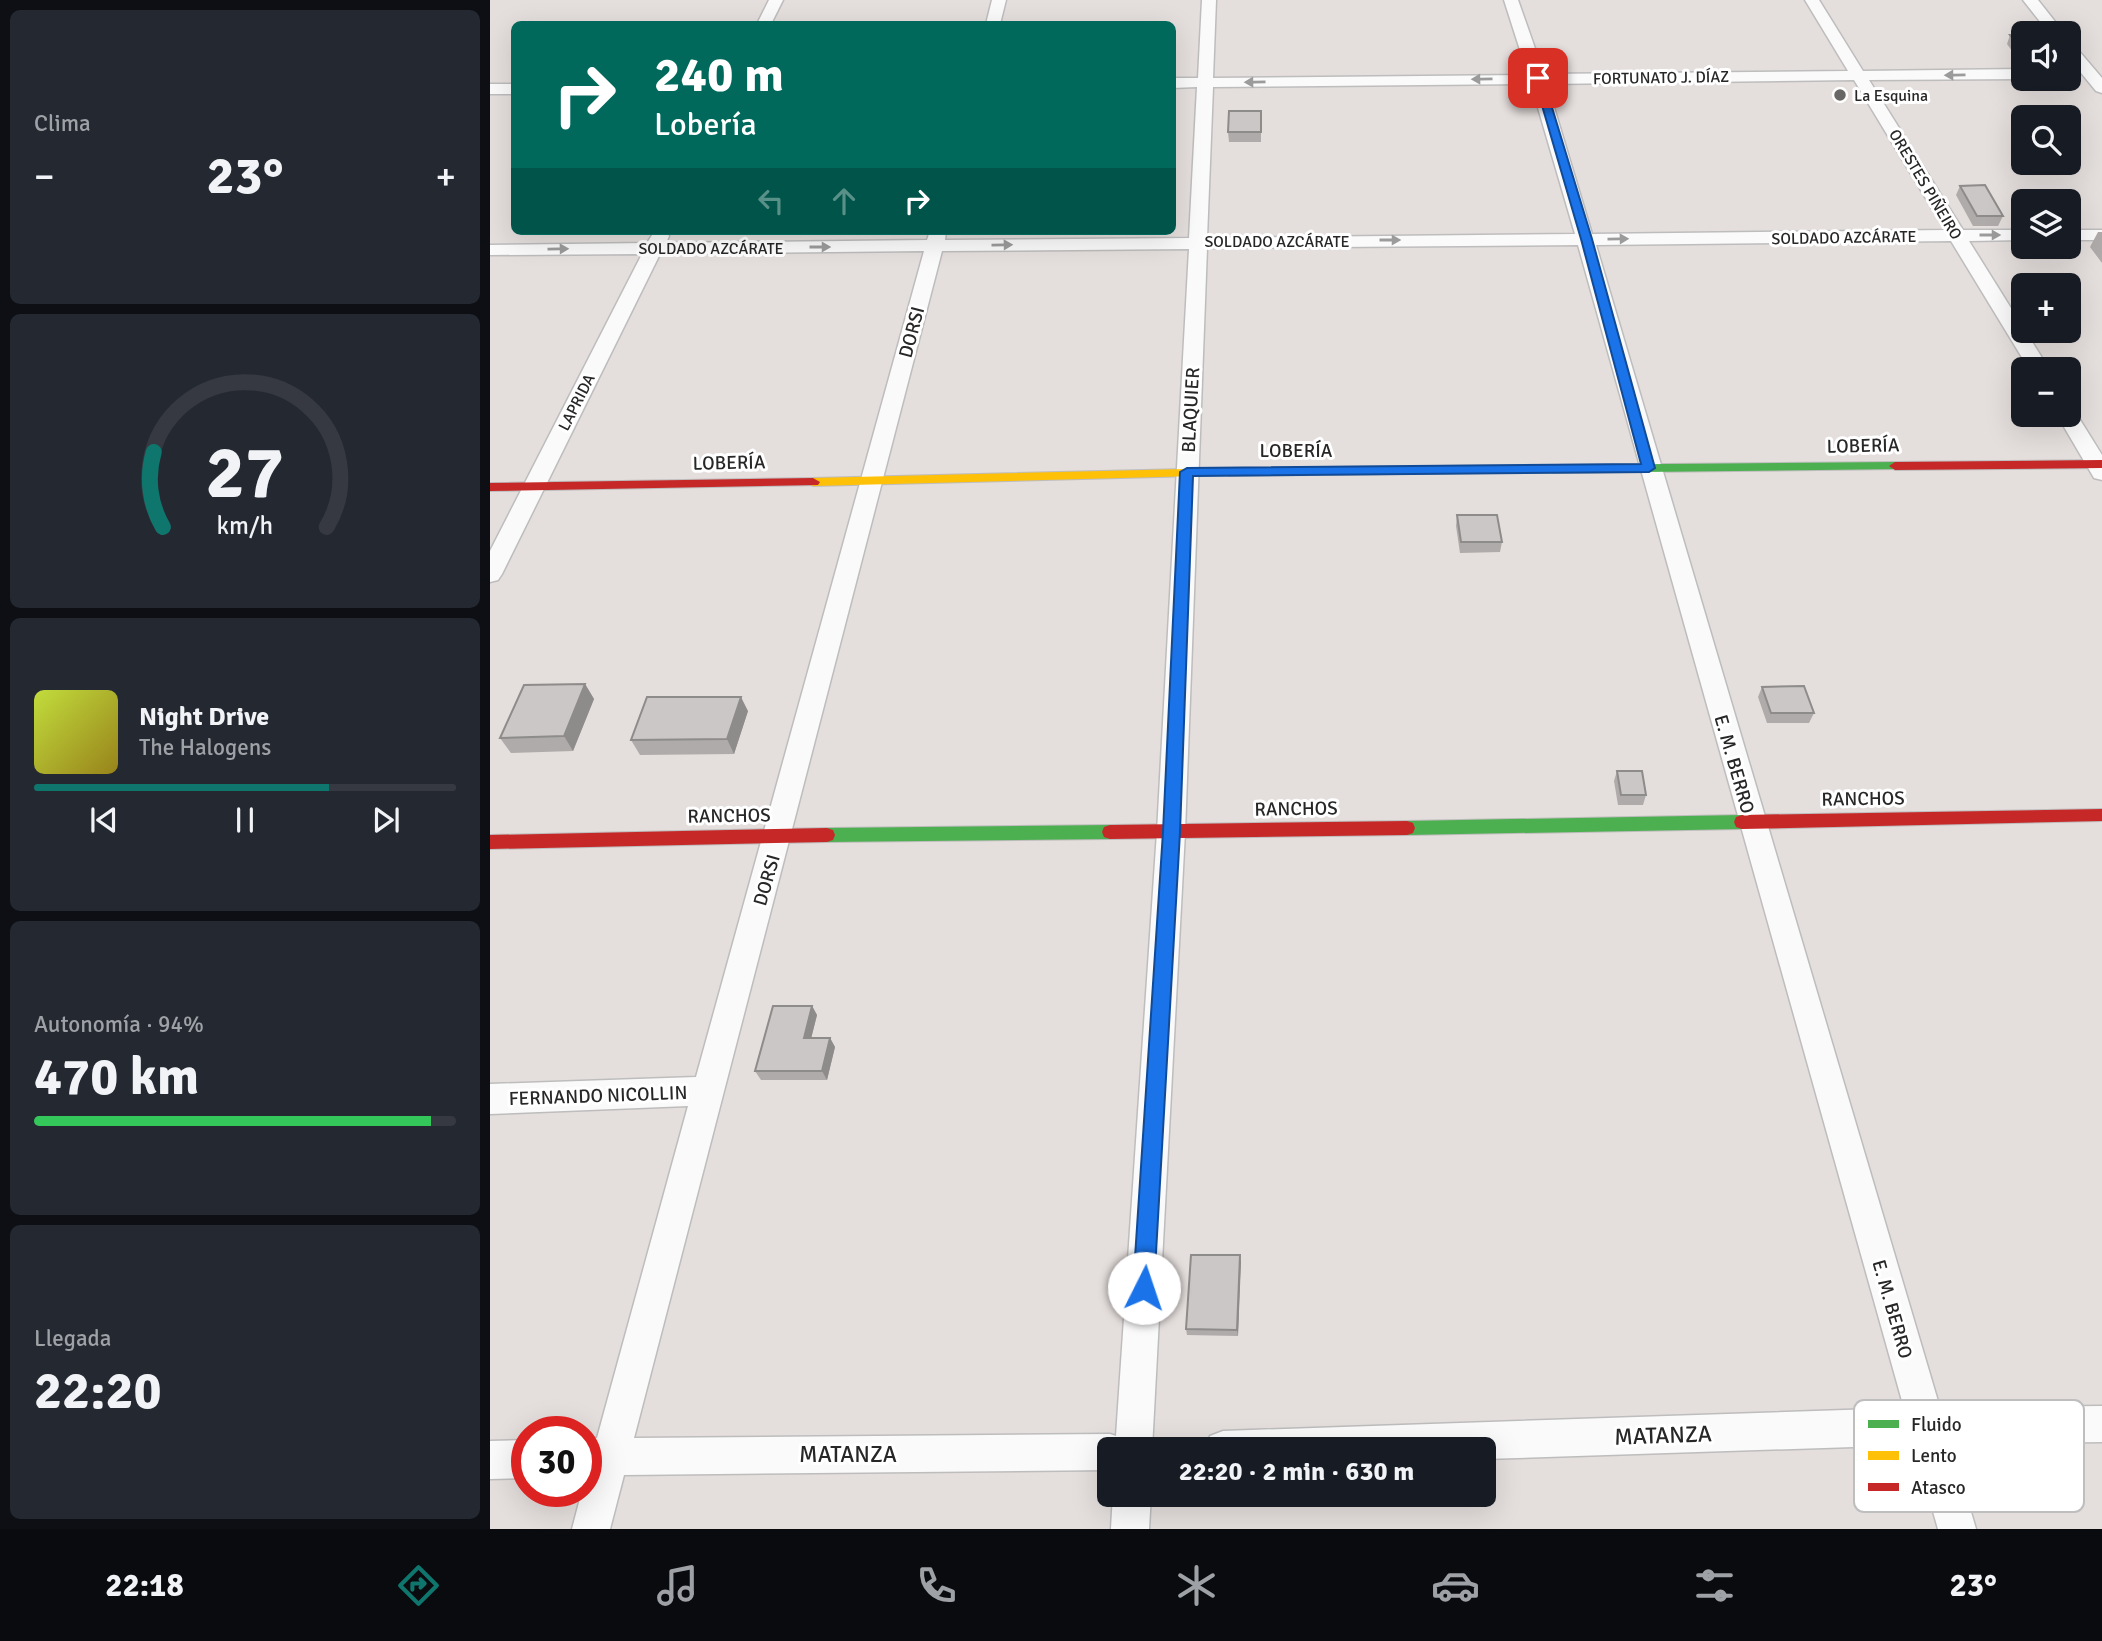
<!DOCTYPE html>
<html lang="es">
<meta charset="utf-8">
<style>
body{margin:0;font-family:Signika,sans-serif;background:#242831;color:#f1f3f6;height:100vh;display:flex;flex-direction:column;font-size:26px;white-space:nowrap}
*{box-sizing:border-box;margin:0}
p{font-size:23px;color:#9ea1a6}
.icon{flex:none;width:38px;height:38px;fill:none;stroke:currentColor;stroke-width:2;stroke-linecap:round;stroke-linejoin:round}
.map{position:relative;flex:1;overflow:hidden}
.drawer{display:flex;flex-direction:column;gap:10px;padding:10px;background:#0d0f14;width:490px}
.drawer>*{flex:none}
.top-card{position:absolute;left:21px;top:21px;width:665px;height:214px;border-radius:10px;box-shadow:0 7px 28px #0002;background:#00695c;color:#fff;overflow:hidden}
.tools{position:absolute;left:1521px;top:21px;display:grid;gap:14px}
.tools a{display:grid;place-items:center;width:70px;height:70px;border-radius:10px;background:#171b24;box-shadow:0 7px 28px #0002;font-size:35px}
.speed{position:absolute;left:21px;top:1416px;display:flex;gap:14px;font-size:35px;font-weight:700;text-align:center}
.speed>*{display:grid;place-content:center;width:91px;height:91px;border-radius:50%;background:#171b24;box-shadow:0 7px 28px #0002;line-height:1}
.speed .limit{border:10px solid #d22;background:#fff;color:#111}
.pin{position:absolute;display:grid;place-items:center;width:60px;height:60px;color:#fff;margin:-30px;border-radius:14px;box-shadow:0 4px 10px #0006}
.me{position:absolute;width:77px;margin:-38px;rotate:4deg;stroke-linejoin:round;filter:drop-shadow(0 0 5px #0008)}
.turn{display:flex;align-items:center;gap:24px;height:147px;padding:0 28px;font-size:32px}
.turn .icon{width:91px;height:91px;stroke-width:2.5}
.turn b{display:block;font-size:49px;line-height:60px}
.lanes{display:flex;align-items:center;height:66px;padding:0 28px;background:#0003;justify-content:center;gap:35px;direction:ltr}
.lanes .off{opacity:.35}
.big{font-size:52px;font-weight:800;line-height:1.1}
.drawer .tile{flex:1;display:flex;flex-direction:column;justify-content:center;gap:10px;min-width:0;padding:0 24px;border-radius:10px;background:#242831}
.drawer .dial{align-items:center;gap:0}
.dial svg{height:182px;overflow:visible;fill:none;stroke:#363941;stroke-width:7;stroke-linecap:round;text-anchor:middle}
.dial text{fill:#f1f3f6;stroke:none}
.song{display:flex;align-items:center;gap:21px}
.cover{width:84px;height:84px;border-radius:10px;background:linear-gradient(135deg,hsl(70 70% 55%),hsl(50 70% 35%))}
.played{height:7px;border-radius:4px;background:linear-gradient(90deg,#0f766e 70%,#363941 70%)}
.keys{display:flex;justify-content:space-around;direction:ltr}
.heat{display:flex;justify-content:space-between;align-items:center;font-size:38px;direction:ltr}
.charge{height:10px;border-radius:5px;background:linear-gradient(90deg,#34c759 94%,#363941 0)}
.trip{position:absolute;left:607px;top:1437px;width:399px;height:70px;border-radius:10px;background:#171b24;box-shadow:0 7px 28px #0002;font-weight:800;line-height:70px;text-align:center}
.tabs{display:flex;height:112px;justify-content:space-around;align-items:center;background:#090b0e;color:#9ea1a6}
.tabs .icon{width:49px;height:49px}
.tabs .on{color:#0f766e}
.tabs b{font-size:32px;color:#f1f3f6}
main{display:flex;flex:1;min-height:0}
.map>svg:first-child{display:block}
</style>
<main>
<section class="drawer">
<div class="tile"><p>Clima</p>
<div class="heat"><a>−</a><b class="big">23°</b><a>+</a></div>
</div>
<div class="tile dial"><svg viewBox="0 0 100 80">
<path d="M14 69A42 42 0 1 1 86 69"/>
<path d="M14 69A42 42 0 0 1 10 36" stroke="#0f766e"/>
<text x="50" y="56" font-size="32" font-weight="700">27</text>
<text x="50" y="72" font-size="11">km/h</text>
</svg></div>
<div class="tile">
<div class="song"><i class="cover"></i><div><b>Night Drive</b><p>The Halogens</p></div></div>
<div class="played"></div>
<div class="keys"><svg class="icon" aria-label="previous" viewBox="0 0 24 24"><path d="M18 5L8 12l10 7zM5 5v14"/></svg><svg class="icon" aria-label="pause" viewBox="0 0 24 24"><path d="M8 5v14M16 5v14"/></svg><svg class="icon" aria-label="next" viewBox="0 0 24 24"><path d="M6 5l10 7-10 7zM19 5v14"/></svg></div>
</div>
<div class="tile"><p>Autonomía · 94%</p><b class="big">470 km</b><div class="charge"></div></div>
<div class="tile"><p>Llegada</p><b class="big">22:20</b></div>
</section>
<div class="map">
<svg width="1612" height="1529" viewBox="0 0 1612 1529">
<rect width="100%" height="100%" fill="#e4dedc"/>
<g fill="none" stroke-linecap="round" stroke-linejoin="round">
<g stroke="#bebdbd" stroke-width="3">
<path id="street" d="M279 0H293L281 24H267Z
M502 0H516L510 24H496Z
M712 0H726L723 78 1038 75 1014 0H1028L1054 74 1358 71 1315 0H1329L1373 71 1533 69V79L1379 80 1473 230H1533V240L1479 241 1559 369H1539L1461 241 1106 245 1450 1408 1612 1406V1442L1461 1444 1486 1529H1448L1424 1445 994 1459V1449H715L720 1436 733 1431 1414 1408 1088 245 717 248 695 832 662 1449H620V1470L134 1475 120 1529H82L92 1491H96V1438H107L198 1106 0 1114V1084L206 1077 434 251 170 254 12 574 8 580 0 582V551L152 254 0 255V245L157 243 164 232H176L179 236 176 243 437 240 440 231H456L455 240 699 238 707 87 682 88V78H708ZM1364 80 1455 230 1102 234 1057 84ZM1041 84 1085 234 717 238 723 87ZM699 249 667 832 626 1436 620 1434 144 1438 452 251Z
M1533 0H1548L1574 33H1559Z
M1578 43 1583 44 1612 78V93L1606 91 1578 57Z
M0 84H24V94H0Z
M1578 230H1612V240H1578Z
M1578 409 1584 410 1612 455V480L1604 478 1567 415H1578Z
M37 1440V1478L0 1479V1441Z
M623 1494H661L659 1529H621Z"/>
</g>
<g stroke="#bebdbd" stroke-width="2">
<path id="fast" d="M1405 462 1410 463V469L1063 473 1057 469 1063 465Z
M1252 815 1258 817 1260 822 1258 827 1252 829 917 835 911 833 909 828 911 823 917 821Z
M620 825 626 827 628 832 626 837 620 839 337 842 331 840 329 835 331 830 337 828Z"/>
</g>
<g stroke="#bebdbd" stroke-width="2">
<path id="slow" d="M739 468 744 469V475L323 486 316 482 323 478Z"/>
</g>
<g stroke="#bebdbd" stroke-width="2">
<path id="jam" d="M1612 460V468L1405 470 1399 466 1405 462Z
M1063 465 1069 469 1068 472 739 476 732 472 739 468Z
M323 478 330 482 328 485 0 491V483Z
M1612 809V821L1252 829 1246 827 1244 822 1246 817 1252 815Z
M917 821 923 823 925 828 923 833 917 835 620 839 614 837 612 832 614 827 620 825Z
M337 828 343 830 345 835 343 840 337 842 0 849V835Z"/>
</g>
<use href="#street" fill="#fbfafa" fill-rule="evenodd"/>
<use href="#fast" fill="#4caf50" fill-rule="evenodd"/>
<use href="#slow" fill="#ffc107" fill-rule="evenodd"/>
<use href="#jam" fill="#c62828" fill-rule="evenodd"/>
</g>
<path fill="#afabaa" d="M1520 35H1533V66L1517 44Z
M771 111V142H739L738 132Z
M1470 186 1513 216 1508 226H1483L1466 195Z
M1608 232H1612V263L1600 247Z
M967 515 1012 542 1010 552 970 553 966 526Z
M95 684 104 699 83 751 21 753 10 738Z
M1272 687 1324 713 1319 723H1277L1268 697Z
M258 711 244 754 150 755 141 740Z
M1127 771 1156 795 1153 805H1128L1124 781Z
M322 1006 327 1015 321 1038H340L345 1047 337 1080H271L265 1071Z
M750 1255 748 1336 697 1335 696 1329Z"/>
<path fill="#8e8b8b" d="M95 684 104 699 83 751 74 736Z
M251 697 258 711 244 754 237 739Z
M322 1006 327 1015 319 1047 314 1038Z
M340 1038 345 1047 337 1080 332 1071Z
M750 1255 751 1262 748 1336 747 1330Z"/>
<path fill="#cbc7c6" stroke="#8e8b8b" stroke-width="2" d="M1520 35H1533V52Z
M739 111H771V132H738Z
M1495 185 1513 216H1487L1470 186Z
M967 515H1007L1012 542H971Z
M95 684 74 736 10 738 34 685Z
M1314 686 1324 713H1281L1272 687Z
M157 697H251L237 739 141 740Z
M1127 771H1152L1156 795H1131Z
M283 1006H322L314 1038H340L332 1071H265Z
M701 1255H750L747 1330 696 1329Z"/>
<defs><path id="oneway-solid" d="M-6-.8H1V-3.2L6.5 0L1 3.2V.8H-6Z" transform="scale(1.75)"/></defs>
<g fill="#9c9b9b">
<use href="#oneway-solid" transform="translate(1465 75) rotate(179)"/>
<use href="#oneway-solid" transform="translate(992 79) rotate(179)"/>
<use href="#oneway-solid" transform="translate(765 82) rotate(179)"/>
<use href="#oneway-solid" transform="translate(1500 235)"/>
<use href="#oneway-solid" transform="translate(1128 239) rotate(-1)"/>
<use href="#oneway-solid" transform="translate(900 240)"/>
<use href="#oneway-solid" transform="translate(512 245) rotate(-1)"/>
<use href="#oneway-solid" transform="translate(330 247)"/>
<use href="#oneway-solid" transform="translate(68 249) rotate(-1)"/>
</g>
<path fill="#1a73e8" stroke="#114b97" stroke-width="2" d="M1048 76 1053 78 1102 239 1165 468 1159 472 703 476 690 832 664 1288 661 1295 654 1298 646 1295 643 1288 673 832 690 472 697 468 1151 464 1091 239 1044 78Z"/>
<circle fill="#696766" stroke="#fff" stroke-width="2.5" cx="1350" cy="95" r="7"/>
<g text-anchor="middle" stroke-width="6" stroke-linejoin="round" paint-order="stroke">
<g font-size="16" fill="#272727" stroke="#fff">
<text transform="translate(1171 77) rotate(-1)" y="6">FORTUNATO J. DÍAZ</text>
<text transform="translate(1436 184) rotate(59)" y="6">ORESTES PIÑEIRO</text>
<text transform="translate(1354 237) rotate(-1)" y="6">SOLDADO AZCÁRATE</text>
<text x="787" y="247">SOLDADO AZCÁRATE</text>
<text x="221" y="254">SOLDADO AZCÁRATE</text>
<text transform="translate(86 402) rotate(-63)" y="6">LAPRIDA</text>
</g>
<g font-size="16" fill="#272727" stroke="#fff" text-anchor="start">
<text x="1364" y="101">La Esquina</text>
</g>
<g font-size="19" fill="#272727" stroke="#fff">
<text transform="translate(421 332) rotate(-75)" y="7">DORSI</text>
<text transform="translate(700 410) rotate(-87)" y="7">BLAQUIER</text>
<text transform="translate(1373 445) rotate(-1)" y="7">LOBERÍA</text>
<text x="806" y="457">LOBERÍA</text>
<text transform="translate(239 462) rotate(-1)" y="7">LOBERÍA</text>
<text transform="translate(1245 764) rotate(74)" y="7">E. M. BERRO</text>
<text transform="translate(1373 798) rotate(-1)" y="7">RANCHOS</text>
<text transform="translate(806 808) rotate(-1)" y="7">RANCHOS</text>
<text transform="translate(239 815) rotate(-1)" y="7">RANCHOS</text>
<text transform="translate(276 880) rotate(-74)" y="7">DORSI</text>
<text transform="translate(108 1095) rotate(-2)" y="7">FERNANDO NICOLLIN</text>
<text transform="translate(1403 1309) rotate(74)" y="7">E. M. BERRO</text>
</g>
<g font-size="23" fill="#272727" stroke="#fff">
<text transform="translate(1173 1435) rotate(-2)" y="8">MATANZA</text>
<text x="358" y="1462">MATANZA</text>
</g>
</g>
<rect x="1364" y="1400" width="230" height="112" rx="10" fill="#fff" stroke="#bebebe" stroke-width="2"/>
<rect x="1378" y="1420" width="31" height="8" fill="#4caf50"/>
<rect x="1378" y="1451" width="31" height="9" fill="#ffc107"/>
<rect x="1378" y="1483" width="31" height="8" fill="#c62828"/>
<g font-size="19" fill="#272727">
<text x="1421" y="1431">Fluido</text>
<text x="1421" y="1462">Lento</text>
<text x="1421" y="1494">Atasco</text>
</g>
</svg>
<div class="tools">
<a><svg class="icon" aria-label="sound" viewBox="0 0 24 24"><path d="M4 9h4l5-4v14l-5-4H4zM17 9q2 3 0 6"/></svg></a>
<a><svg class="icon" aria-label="search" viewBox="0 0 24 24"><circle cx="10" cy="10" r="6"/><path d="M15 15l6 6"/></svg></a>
<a><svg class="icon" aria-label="layers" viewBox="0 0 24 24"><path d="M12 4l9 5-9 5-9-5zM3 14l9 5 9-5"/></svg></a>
<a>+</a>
<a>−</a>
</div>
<div class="speed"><div class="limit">30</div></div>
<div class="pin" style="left:1048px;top:78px;background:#d93025"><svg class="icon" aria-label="arrive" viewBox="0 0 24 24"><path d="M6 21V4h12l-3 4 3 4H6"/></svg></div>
<svg class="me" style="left:654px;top:1288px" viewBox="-20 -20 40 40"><circle r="19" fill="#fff"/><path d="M0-13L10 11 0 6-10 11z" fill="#1a73e8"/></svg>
<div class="trip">22:20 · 2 min · 630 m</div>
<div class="top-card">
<div class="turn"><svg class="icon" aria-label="right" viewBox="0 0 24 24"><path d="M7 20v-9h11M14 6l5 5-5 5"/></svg><div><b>240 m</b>Lobería</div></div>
<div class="lanes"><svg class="icon off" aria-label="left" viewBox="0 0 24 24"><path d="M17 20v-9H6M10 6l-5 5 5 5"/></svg><svg class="icon off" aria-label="ahead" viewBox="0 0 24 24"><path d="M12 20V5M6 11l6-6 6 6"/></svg><svg class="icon" aria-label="right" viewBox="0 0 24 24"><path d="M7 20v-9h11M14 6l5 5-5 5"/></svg></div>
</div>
</div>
</main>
<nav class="tabs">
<b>22:18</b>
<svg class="icon on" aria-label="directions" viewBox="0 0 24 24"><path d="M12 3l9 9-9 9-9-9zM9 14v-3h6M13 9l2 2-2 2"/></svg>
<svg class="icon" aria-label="music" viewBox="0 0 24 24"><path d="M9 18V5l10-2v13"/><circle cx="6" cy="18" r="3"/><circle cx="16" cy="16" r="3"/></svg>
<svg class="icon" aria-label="phone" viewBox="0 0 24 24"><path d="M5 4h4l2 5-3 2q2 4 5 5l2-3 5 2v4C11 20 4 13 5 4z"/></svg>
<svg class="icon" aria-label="climate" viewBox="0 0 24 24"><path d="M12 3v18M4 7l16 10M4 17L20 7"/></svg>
<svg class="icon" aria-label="car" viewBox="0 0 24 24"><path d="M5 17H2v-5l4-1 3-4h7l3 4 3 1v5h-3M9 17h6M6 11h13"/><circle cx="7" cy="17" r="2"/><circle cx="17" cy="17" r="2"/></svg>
<svg class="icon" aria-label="filters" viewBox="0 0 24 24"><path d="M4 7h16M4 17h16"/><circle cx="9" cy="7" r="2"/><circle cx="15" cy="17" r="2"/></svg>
<b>23°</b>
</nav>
